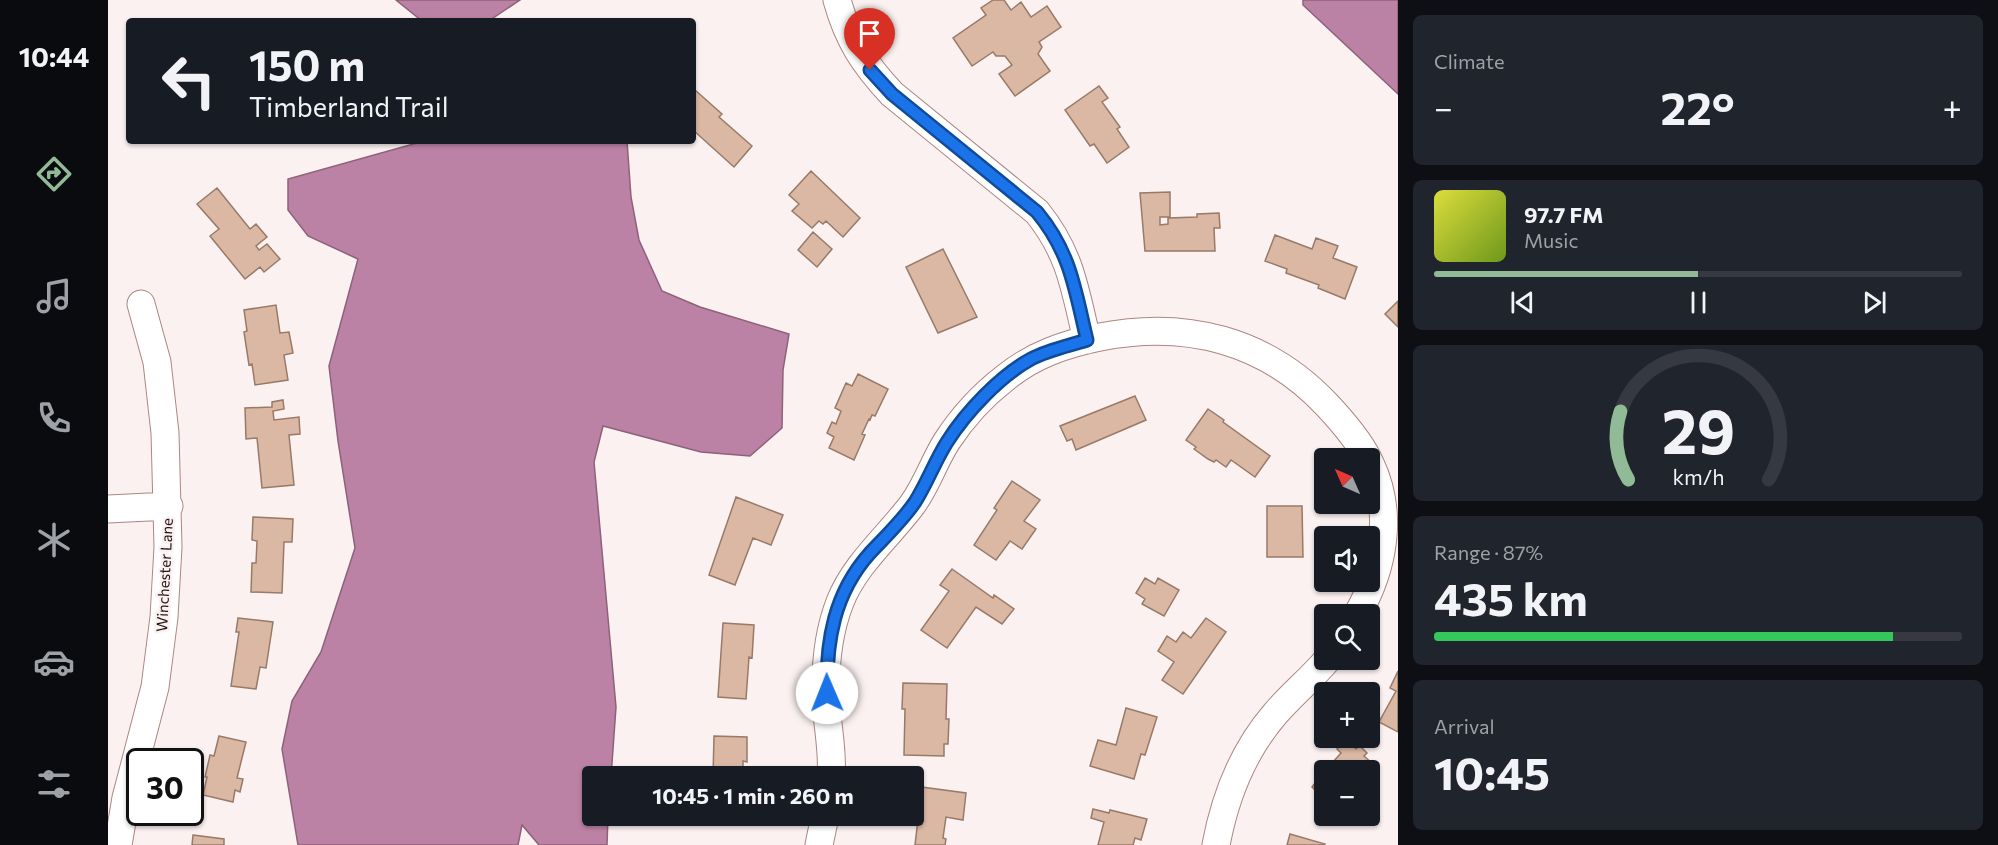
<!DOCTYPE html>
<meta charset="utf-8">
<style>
body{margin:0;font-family:Commissioner,sans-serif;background:#20242c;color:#f1f3f6;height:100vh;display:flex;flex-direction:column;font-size:22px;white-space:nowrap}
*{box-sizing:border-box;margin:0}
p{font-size:20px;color:#9ea1a6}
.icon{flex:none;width:33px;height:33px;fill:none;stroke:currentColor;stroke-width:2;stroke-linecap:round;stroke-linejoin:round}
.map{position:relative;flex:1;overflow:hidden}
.panel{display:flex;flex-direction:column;gap:15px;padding:15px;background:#0d0f14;width:600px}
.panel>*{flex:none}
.hud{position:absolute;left:18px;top:18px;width:570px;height:126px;border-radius:6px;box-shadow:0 2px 4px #0004;background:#171b24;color:#f1f3f6;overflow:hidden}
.needle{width:39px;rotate:315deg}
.fabs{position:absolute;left:1206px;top:448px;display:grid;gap:12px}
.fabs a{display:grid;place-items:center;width:66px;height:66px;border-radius:6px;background:#171b24;box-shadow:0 2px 4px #0004;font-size:30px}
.speed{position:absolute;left:18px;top:748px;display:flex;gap:12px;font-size:30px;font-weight:700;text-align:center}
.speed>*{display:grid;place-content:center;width:78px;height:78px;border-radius:50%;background:#171b24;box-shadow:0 2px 4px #0004;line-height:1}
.speed .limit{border:3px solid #111;border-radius:9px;background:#fff;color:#111}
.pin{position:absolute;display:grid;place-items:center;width:51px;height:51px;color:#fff;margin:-62px -26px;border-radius:50% 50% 50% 0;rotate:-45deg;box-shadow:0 0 6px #0007}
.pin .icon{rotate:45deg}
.me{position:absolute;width:66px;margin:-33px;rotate:359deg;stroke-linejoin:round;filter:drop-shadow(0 0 4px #0008)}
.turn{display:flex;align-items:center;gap:21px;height:126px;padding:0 24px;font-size:27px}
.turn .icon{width:78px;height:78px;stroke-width:2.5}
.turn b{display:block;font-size:42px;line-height:51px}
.big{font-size:45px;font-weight:700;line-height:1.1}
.panel .tile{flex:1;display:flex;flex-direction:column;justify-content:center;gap:9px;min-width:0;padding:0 21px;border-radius:9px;background:#20242c}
.panel .dial{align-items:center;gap:0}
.dial svg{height:156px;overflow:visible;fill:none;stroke:#363941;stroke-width:7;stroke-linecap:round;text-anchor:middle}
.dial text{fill:#f1f3f6;stroke:none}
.song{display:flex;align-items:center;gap:18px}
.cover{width:72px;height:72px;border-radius:9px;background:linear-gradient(135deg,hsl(60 70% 55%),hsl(80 70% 35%))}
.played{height:6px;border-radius:3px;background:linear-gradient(90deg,#91ba96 50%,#363941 50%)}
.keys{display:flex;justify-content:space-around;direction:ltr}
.heat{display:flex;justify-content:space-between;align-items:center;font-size:33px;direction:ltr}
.charge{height:9px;border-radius:4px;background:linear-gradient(90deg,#34c759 87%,#363941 0)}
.trip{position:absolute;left:474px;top:766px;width:342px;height:60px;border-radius:6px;background:#171b24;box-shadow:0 2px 4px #0004;font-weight:700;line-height:60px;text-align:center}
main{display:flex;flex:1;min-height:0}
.dock{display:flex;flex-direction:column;width:108px;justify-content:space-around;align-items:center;background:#090b0e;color:#9ea1a6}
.dock .icon{width:42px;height:42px}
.dock .on{color:#91ba96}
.dock b{font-size:27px;color:#f1f3f6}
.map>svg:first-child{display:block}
</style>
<main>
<nav class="dock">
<b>10:44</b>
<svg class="icon on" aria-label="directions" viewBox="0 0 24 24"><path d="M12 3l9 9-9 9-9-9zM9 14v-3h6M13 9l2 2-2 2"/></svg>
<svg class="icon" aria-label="music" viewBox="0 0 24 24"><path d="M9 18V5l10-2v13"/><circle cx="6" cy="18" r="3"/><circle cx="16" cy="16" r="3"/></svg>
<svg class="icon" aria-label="phone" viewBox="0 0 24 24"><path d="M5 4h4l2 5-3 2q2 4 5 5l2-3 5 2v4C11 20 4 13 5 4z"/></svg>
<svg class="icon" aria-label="climate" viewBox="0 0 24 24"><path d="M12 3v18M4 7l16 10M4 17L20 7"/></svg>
<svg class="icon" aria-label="car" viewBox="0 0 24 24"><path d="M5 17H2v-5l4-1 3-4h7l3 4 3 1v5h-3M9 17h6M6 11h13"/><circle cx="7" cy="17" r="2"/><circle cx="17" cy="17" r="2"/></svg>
<svg class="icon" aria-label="filters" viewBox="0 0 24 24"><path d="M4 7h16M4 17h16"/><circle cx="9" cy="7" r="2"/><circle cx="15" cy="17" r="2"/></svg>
</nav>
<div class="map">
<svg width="1290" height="845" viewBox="0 0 1290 845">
<rect width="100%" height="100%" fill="#faf1f0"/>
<path fill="#bc82a5" stroke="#8e6179" stroke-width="1.5" d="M288 0H412L382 20 378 21H314Z
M1195 0H1290V94L1195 5Z
M316 141H519L523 197 531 240 554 291 592 307 681 334 675 370 674 428 642 456 593 452 495 426 486 462 508 707 503 777H484V816H500L499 845H431L414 825 410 845H190L174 749 184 701 213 652 247 548 230 441 221 366 250 259 200 236 180 210V179Z"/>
<path fill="#dab8a4" stroke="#997967" stroke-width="1.5" d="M885 0H896L903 10 913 2 923 17 939 6 953 27 931 42 934 47 930 54 942 71 907 96 891 74 904 65 897 56H888L885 52 864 66 845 38 878 15 873 8Z
M991 86 1000 98 994 102 1012 127 1009 129 1021 147 999 163 986 144 982 146 957 110Z
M587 90 614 114 611 117 644 146 626 167 585 130V92Z
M703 171 752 218 735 237 718 221 715 224 711 221 704 228 684 211 691 204 681 195Z
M109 188 142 229 148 224 159 237 148 246 151 250 159 244 172 259 156 272 152 267 137 279 102 236 111 229 89 204Z
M1062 192V217H1052V225L1060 224V218L1089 217V214L1111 213 1112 228H1106L1107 251H1037L1032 193Z
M705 232 724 249 709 267 690 250Z
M1167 235 1204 249 1208 238 1230 246 1225 258 1249 267 1237 299 1210 288 1211 285 1178 273 1179 269 1157 261Z
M835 249 869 317 830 333 798 267Z
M1290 301V327L1277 314Z
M168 305 172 333 181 332 185 353 176 355 180 380 147 385 144 364 141 365 136 332 139 331 136 310Z
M750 374 780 389 767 416 764 415 762 420 761 419 754 434 757 435 746 460 721 448 726 437 719 433 724 422 728 424 733 411 727 408 738 383 744 386Z
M1027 396 1038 420 968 450 964 439 959 441 952 426Z
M175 400 176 409 165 411 166 420 191 417 192 434 181 435 186 485 154 488 149 438 138 439 137 408 164 407V402Z
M1100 409 1116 420 1115 422 1162 456 1147 477 1123 460 1118 467 1108 460 1106 462 1100 459 1086 449 1088 447 1078 440Z
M904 481 932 500 916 521 928 529 914 549 902 541 888 560 866 545 889 510 886 508Z
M628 497 675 515 663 545 645 538 627 585 601 575Z
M1159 506H1194L1195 557H1159Z
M145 517 185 519 184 542H176L174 593 143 592 144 563H148L149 541 144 540Z
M844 569 885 598 886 595 906 609 894 624 868 607 839 648 813 630 841 591 832 585Z
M1037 578 1047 584 1050 578 1071 590 1056 616 1034 604 1037 599 1028 593Z
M130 618 165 622 158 668 152 667 148 689 123 686 131 632H128Z
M1098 618 1118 632 1075 694 1054 680 1066 662 1050 651 1059 636 1068 642 1075 632 1083 638Z
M615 623 646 625 644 658 641 657 638 699 610 697Z
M1290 671V732L1271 722 1288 691 1282 688Z
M795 683 839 684 838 719H841L840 744H836V756L796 755 797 709H794Z
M1018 708 1049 717 1037 755 1033 754 1026 779 982 766 990 740 1008 745Z
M111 736 138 742 129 778 135 779 132 792 127 790 125 802 95 795 99 777H97L102 755 106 756Z
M606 736 639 737V762L635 761V777H605Z
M1238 740 1248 749 1251 745 1259 753 1256 756 1265 764 1258 771H1217L1233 753 1229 749Z
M1216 772V799L1204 787Z
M806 786 858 793 855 820 838 817 835 838 838 839 837 845H807L810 819 791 816H806Z
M985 809 1001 813 1002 810 1039 819 1033 840 1027 838 1025 845H990L996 822 983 818Z
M1182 834 1217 844 1216 845H1179Z
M85 835 116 839V845H84Z"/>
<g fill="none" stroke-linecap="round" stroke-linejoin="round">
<g stroke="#ad8680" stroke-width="29">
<path id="minor" d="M729 0C740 40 756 64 784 94L929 212C963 254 967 290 979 340
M0 509 61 506
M1249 615C1276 568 1286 513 1262 463
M723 777C725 756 721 735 719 714 716 676 718 638 732 602 747 564 780 537 804 505 819 485 826 461 839 441 854 418 875 395 897 378 925 355 957 344 992 337 1078 320 1158 340 1219 405 1234 421 1250 439 1260 459
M10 845 18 798 47 687 56 617 60 547 57 433 49 362 33 304
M711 845 717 816
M1108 845C1117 797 1135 751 1167 714 1183 695 1203 679 1219 660"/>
</g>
<use href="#minor" stroke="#fff" stroke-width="27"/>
</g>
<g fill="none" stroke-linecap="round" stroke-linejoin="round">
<g stroke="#114b97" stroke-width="15">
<path id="route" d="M719 693C718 641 726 593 762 553 778 536 794 521 807 502 819 483 827 461 839 442 858 412 892 376 923 359 940 350 960 346 979 340 967 290 963 253 929 212L784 94 762 70"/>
</g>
<use href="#route" stroke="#1a73e8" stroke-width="10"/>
</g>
<g text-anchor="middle" stroke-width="5" stroke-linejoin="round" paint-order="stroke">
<g font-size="15" fill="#231513" stroke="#faf1f0">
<text transform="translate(57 575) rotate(-87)" y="5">Winchester Lane</text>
</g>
</g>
</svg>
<div class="fabs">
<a><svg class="needle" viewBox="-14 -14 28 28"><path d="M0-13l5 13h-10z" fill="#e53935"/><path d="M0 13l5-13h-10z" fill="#9ea1a6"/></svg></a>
<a><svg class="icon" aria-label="sound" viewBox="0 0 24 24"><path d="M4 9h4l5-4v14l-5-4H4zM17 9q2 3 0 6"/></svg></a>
<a><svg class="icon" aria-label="search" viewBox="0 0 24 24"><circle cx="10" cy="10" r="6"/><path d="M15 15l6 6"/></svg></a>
<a>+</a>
<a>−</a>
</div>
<div class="speed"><div class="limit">30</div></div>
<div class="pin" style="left:762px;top:70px;background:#d93025"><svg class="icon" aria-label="arrive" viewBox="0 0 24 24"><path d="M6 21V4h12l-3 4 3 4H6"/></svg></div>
<svg class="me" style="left:719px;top:693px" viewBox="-20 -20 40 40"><circle r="19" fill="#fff"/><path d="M0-13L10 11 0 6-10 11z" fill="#1a73e8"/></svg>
<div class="trip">10:45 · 1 min · 260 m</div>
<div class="hud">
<div class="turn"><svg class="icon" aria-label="left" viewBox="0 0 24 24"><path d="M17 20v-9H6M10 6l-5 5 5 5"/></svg><div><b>150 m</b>Timberland Trail</div></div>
</div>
</div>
<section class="panel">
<div class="tile"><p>Climate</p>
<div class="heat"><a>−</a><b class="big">22°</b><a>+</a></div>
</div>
<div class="tile">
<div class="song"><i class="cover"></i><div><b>97.7 FM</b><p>Music</p></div></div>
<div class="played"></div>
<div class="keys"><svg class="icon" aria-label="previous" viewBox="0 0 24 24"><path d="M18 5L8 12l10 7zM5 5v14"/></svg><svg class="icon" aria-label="pause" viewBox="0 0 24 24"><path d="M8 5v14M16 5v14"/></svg><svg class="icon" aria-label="next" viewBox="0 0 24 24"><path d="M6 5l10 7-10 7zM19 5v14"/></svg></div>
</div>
<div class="tile dial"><svg viewBox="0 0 100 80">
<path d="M14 69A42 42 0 1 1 86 69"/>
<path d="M14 69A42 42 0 0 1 10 34" stroke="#91ba96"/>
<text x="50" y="56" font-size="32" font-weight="700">29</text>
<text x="50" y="72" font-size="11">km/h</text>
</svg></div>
<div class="tile"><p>Range · 87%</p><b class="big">435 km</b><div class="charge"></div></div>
<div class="tile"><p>Arrival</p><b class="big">10:45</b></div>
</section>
</main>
